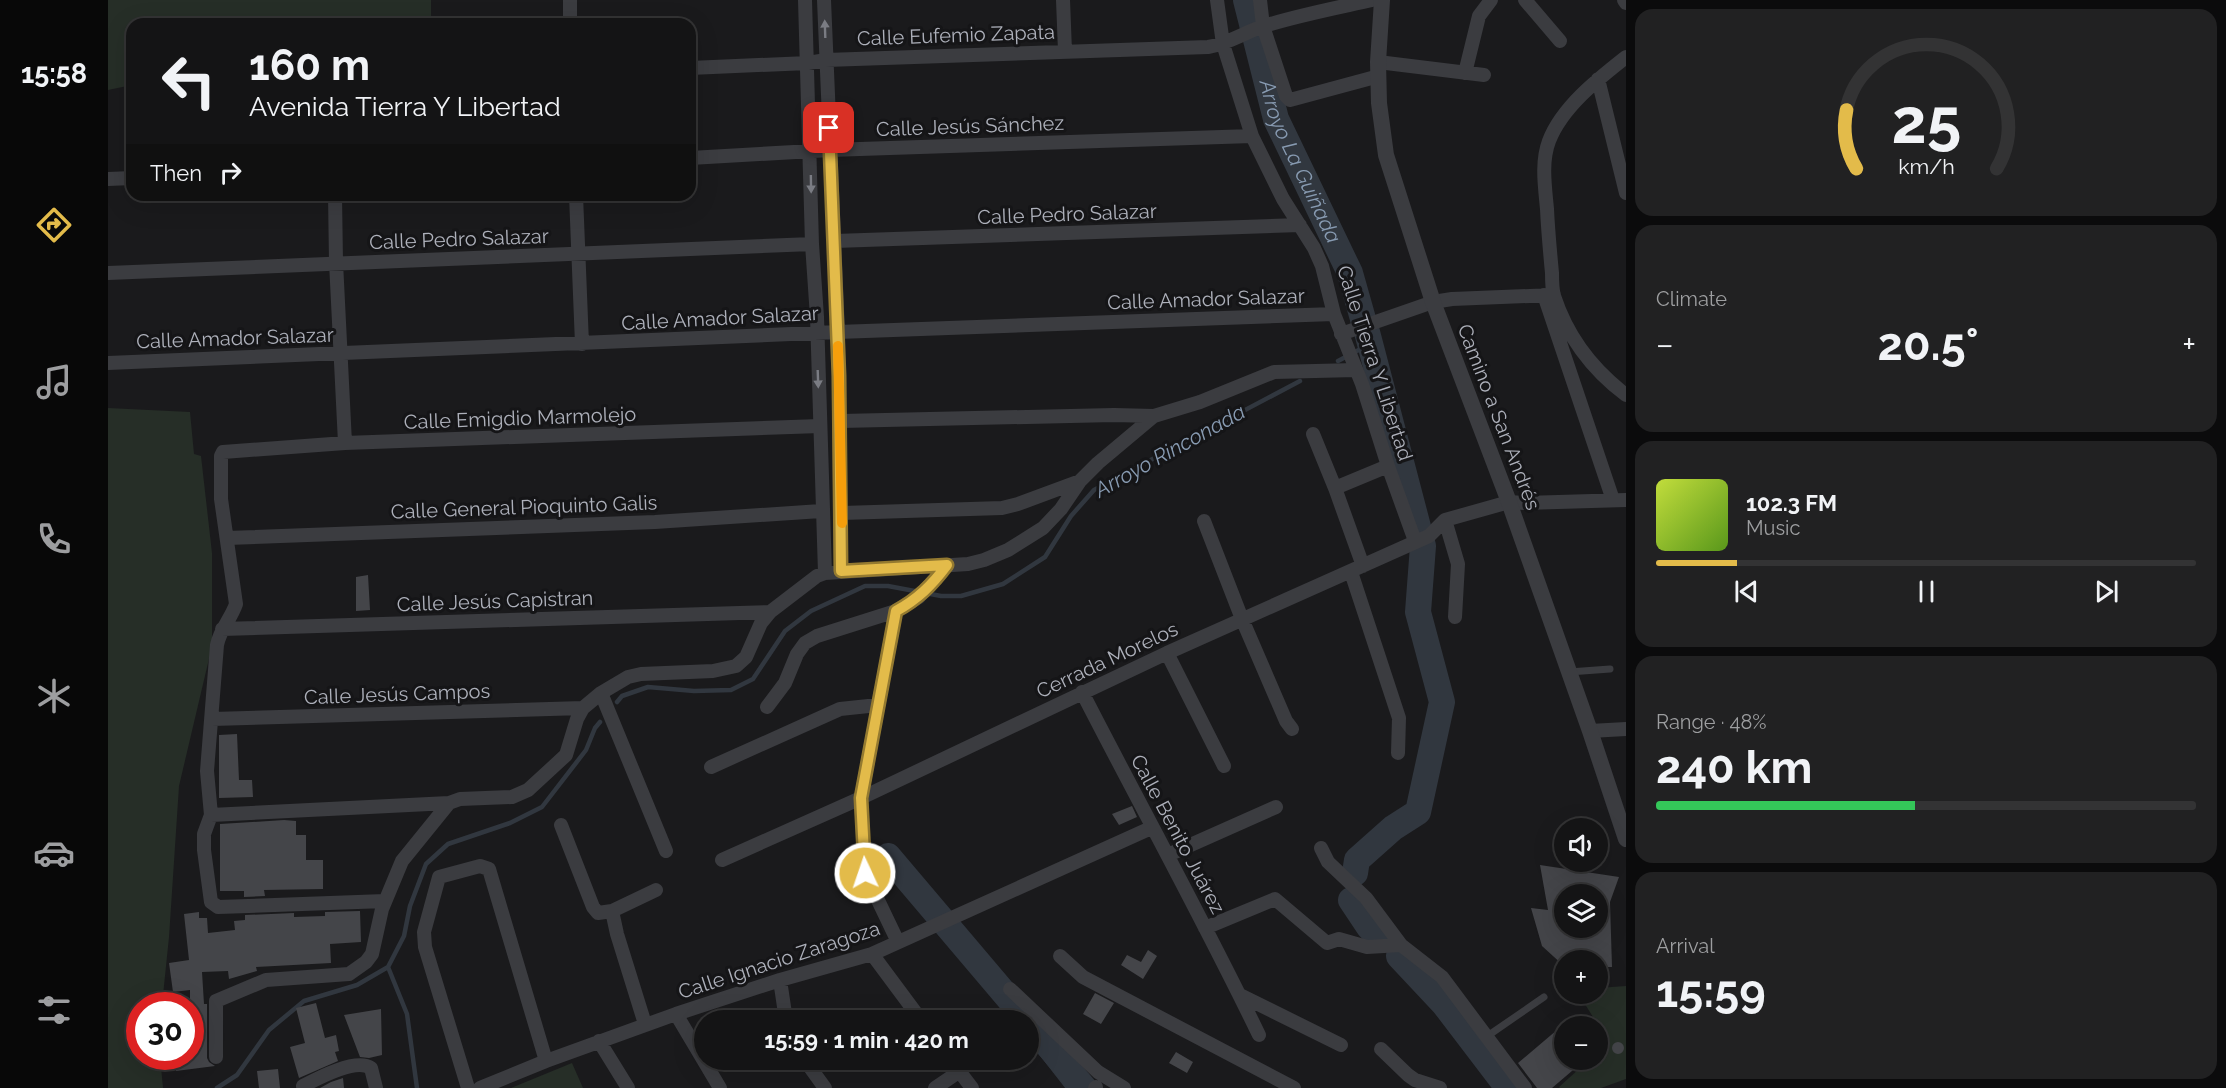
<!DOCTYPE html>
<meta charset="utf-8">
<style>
body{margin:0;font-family:Raleway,sans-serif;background:#212122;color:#f1f3f6;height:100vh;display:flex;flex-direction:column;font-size:22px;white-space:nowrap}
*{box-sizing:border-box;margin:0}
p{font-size:20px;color:#9d9ea0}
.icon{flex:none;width:33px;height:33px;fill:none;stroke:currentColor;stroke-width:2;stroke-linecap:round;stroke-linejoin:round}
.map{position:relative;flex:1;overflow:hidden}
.panel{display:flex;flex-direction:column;gap:9px;padding:9px;background:#0b0b0c;width:600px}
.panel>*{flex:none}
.top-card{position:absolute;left:18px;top:18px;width:570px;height:183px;border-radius:18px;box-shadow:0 6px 24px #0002,0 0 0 2px #333334;background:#141415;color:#f1f3f6;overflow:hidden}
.controls{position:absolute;left:1446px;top:818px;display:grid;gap:12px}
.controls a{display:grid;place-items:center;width:54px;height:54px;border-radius:50%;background:#141415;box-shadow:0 6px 24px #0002,0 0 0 2px #333334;font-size:30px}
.speed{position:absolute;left:18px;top:992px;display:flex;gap:12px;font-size:30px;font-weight:700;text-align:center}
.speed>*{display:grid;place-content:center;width:78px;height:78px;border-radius:50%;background:#141415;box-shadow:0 6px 24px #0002,0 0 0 2px #333334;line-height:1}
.speed .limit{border:9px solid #d22;background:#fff;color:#111}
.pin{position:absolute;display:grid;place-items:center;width:51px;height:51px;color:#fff;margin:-26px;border-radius:12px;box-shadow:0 3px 9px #0006}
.me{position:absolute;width:66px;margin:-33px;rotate:357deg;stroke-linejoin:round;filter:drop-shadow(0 0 4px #0008)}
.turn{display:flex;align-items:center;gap:21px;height:126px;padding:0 24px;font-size:27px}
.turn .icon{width:78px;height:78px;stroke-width:2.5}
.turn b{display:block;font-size:42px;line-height:51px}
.then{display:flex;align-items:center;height:57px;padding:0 24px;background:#0003;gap:12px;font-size:22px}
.big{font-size:45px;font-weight:700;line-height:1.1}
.panel .card{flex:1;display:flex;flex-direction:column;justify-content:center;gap:9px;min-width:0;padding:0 21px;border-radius:18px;background:#212122}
.panel .dial{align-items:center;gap:0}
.dial svg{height:156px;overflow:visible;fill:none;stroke:#333334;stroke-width:7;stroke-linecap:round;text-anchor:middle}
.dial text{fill:#f1f3f6;stroke:none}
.song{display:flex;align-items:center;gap:18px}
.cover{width:72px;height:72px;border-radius:9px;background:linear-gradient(135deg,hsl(70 70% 55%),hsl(90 70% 35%))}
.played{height:6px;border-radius:3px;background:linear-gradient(90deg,#e3bb4a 15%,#333334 15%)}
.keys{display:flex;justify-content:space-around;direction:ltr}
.heat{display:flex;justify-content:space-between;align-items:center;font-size:33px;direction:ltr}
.charge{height:9px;border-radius:4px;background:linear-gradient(90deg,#34c759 48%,#333334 0)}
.trip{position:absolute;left:586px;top:1010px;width:345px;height:60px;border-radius:30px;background:#141415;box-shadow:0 6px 24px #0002,0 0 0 2px #333334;font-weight:700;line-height:60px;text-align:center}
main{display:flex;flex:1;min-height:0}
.dock{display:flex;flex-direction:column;width:108px;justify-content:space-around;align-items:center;background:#080808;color:#9d9ea0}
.dock .icon{width:42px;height:42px}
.dock .active{color:#e3bb4a}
.dock b{font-size:27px;color:#f1f3f6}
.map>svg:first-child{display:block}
</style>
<main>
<nav class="dock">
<b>15:58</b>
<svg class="icon active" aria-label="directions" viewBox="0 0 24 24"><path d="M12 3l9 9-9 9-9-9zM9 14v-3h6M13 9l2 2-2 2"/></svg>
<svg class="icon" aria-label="music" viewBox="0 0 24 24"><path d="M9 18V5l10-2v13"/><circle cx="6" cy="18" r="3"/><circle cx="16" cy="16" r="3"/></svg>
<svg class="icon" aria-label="phone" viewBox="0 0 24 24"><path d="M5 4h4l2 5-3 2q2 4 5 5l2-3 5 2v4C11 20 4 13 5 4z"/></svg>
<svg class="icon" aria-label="climate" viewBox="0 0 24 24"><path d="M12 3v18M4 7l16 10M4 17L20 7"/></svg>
<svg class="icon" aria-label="car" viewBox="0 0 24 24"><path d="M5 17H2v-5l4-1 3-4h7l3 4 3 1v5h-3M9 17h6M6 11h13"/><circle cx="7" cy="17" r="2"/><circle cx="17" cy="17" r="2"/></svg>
<svg class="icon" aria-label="filters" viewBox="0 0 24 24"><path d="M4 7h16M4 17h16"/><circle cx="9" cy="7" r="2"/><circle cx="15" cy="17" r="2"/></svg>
</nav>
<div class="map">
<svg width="1518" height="1088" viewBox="0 0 1518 1088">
<rect width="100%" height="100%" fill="#1a1a1c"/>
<path fill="#262e27" d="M0 0H323V20L302 19 298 24H24V85L0 90Z
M0 408 82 412 86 454 93 456 104 553V646L71 786 61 937 54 1005H32V1056H52L55 1088H0Z
M1518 986V1079L1493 1088H1452L1451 1087 1482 1059H1490V1026H1474L1485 1017 1470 993H1490V988Z
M464 1063 475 1088H403Z"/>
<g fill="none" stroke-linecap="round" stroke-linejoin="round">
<path stroke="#31373f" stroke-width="4.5" d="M1230 361 1262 344
M509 702 514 696 540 687 586 691 623 690 645 679 677 631 703 611 757 586H780L833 596H853L895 584 937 557 963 516 986 490 1192 381
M780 856 907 1020
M280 967 299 1014 309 1088
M921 1038 960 1088
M109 1088 129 1075 161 1030 196 1001 249 985 280 967 296 936 302 906 318 864 340 844 402 823 434 807 478 750 487 728 492 722"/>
<g stroke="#31373f" stroke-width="26">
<path id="s1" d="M1138 0 1168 119 1242 273 1255 319"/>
<path d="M780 856 919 1020"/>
<path d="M1247 873 1249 860 1285 828 1310 812 1334 702 1310 612 1315 546 1259 332"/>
<path d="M1243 900 1261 927 1270 936"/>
<path d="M1291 956 1336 1004 1400 1088"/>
<path d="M921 1023 976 1088"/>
</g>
</g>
<path fill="#444549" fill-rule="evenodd" d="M260 575 262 610 248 611V577Z
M129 734 131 780H144L145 797 111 798V735Z
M1024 806 1029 817 1011 825 1004 814Z
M176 820 188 821V835H198V860H215V889L156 890 157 896 136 897V891H112V824Z
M1432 865 1511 877 1502 902 1504 967H1490V960H1456V966L1434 946 1423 908 1440 910ZM1456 894H1490V927H1456Z
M252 911 253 942 222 944 223 963 148 967 149 971 121 979 120 971 94 972 96 1004H99V1058L101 1062 107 1066 68 1071 67 1056H82V990L65 992 61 963 81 960 76 914 91 912V918H99L100 933 127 930 126 921 137 920V915L186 913V917L217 916V912Z
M1040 950 1049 956 1035 979 1013 965 1019 955 1033 962Z
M987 993 1006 1003 993 1024 975 1014Z
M208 1003 217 1038 228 1035 231 1051 227 1052 230 1061 191 1078 182 1047 197 1043 188 1008Z
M273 1009 274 1055 261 1058 252 1057 236 1015Z
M1456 1024V1059H1478L1444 1088H1429L1410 1063Z
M1504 1048a6 6 0 1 1 12 0a6 6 0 1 1-12 0Z
M1068 1052 1085 1062 1079 1073 1061 1063Z
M170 1069 172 1088H151L149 1071Z
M235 1078 236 1088H212L223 1082Z"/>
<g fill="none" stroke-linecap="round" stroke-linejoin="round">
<path stroke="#3b3c40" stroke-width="7" d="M1461 672 1502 669
M1378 1037 1436 997"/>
<path stroke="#3b3c40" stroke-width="14" d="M462 0V24
M697 0 704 244 709 317 717 573
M716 0 730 332 733 571
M955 0 957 51
M1109 0 1115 44 1144 136 1175 199 1206 248 1214 266 1226 314 1254 384 1280 466 1307 541
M1152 0 1155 26 1178 96 1182 100 1271 76
M1417 0 1452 41
M1516 0 1518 3
M1518 57C1490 79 1454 107 1441 141 1433 162 1437 187 1439 209 1440 231 1442 252 1444 273 1444 281 1444 289 1446 296 1459 336 1485 370 1518 395
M1270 62 1376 75
M582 68 700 63 718 60 1100 47C1120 44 1137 32 1156 26 1191 15 1228 8 1264 0
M1357 73 1371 16 1383 0
M1490 79 1518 193
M582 158 722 150 1144 136
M0 179 24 178
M227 195 228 262 237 443
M468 195 474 344
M727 241 1192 225
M0 273 704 244
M1436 295 1505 500
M1233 334 1325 302 1344 299 1446 295
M0 363 730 332 1226 314
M733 421 1006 415 1046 416
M1205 434 1227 488 1255 566
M1227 488 1280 466
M734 513 894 508 910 504 972 481
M1337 520 1350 564 1347 617
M1096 521 1134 619 1178 721 1184 729
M119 538 547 522 713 511
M1243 572 1291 718 1290 753
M114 629 662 612
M1059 653 1116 766
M974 692C1033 807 1095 919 1151 1035
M493 693 558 851
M659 707 677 683 689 654 697 643 709 636 788 611
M104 719 475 708
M1482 731 1518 729
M603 767 732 709 770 705
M103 815 341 803
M453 825 485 907 490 913 504 911 548 890
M1213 848 1220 862 1258 898 1293 945 1334 977 1417 1088
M1060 855 1168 807
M614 860 753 798 1059 653 1321 536 1337 520 1401 502 1416 503 1518 500
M277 901 110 907 103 902 96 850V834L103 815 99 771 109 645C112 629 123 619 128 604L113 499V456L115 452 237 443 712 426
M504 911 509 934 537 1024
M1097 928 1167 899 1219 943 1231 939 1259 947 1293 945
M790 942 757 873 753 798 788 611 811 597 839 565
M764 954 813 1020
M952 956 975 977 1186 1088
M672 980 678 1020
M902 989 990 1072 1016 1088
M1132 995 1233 1045
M568 1014 612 1088
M491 1041 520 1088
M1273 1049 1300 1075 1307 1080 1332 1088
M108 1057V1001L158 980 241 974 258 962 264 954 274 909 294 861 341 803 352 799 404 797 420 790 458 755 469 719 475 708 493 693 520 677 533 674 605 671 628 666 638 657 653 623 662 612 709 576 717 573 860 564 876 560 900 550 935 528 953 509 972 481 990 463 1046 416 1092 402 1166 372 1248 370
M696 1059 717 1088
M842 1059 864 1088
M195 1086C210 1078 248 1058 263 1068L268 1088
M360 1088 317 947 316 932 331 877 372 866 381 869 438 1061
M372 1088 438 1061 568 1014 672 980 764 954 1043 828
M827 1088 852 1071
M987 1088 988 1087"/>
<path stroke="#3b3c40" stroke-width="16" d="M1274 0 1270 62 1271 103 1278 155 1325 302 1401 502 1482 731 1518 839"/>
</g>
<defs><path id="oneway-solid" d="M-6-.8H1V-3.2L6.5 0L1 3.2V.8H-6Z" transform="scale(1.5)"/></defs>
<g fill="#7a7c83">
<use href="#oneway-solid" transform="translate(717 29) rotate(-92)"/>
<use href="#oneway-solid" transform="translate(703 184) rotate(89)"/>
<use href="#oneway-solid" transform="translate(710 379) rotate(88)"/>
</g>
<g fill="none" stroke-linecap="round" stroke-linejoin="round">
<g stroke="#947a30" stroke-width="15">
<path id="route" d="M721 128 731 376 733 571 839 565C824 585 810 599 788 611L753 798 757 873"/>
</g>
<use href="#route" stroke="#e3bb4a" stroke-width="10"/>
<path stroke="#f59e0b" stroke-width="10" d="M730 346 734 523"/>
</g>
<g text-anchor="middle" stroke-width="6" stroke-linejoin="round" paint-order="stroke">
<g font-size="20" fill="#adb0ba" stroke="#151517">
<text transform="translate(848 35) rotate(-2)" y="7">Calle Eufemio Zapata</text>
<text transform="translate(862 126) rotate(-2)" y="7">Calle Jesús Sánchez</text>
<text transform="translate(959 214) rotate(-2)" y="7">Calle Pedro Salazar</text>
<text transform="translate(351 239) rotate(-2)" y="7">Calle Pedro Salazar</text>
<text transform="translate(1098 299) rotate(-2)" y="7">Calle Amador Salazar</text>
<text transform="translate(612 318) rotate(-3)" y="7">Calle Amador Salazar</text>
<text transform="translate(127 338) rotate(-2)" y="7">Calle Amador Salazar</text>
<text transform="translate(1267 363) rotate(72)" y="7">Calle Tierra Y Libertad</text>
<text transform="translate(1391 417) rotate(69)" y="7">Camino a San Andrés</text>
<text transform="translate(412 418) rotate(-2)" y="7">Calle Emigdio Marmolejo</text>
<text transform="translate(416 507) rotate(-2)" y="7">Calle General Pioquinto Galis</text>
<text transform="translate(387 601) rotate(-2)" y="7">Calle Jesús Capistran</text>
<text transform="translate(999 660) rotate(-25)" y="7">Cerrada Morelos</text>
<text transform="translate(289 694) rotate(-2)" y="7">Calle Jesús Campos</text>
<text transform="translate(1070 834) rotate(62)" y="7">Calle Benito Juárez</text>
<text transform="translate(671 960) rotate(-18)" y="7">Calle Ignacio Zaragoza</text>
</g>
<g font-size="21" font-style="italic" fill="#889bb2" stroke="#151517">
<text dy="7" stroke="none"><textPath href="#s1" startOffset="171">Arroyo La Guiñada</textPath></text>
<text transform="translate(1062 451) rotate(-29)" y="7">Arroyo Rinconada</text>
</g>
</g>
</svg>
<div class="controls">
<a><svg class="icon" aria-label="sound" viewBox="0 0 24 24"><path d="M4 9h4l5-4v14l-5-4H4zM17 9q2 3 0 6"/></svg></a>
<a><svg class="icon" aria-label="layers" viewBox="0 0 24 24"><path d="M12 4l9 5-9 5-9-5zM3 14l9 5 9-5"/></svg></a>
<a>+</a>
<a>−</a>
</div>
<div class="speed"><div class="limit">30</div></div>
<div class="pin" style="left:721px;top:128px;background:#d93025"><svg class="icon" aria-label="arrive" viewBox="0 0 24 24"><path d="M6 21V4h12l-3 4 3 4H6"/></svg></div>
<svg class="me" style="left:757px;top:873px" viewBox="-20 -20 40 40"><circle r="17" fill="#e3bb4a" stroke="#fff" stroke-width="3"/><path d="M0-11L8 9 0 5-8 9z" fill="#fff"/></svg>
<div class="trip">15:59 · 1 min · 420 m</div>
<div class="top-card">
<div class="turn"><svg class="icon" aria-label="left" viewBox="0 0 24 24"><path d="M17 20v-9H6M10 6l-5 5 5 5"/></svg><div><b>160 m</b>Avenida Tierra Y Libertad</div></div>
<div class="then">Then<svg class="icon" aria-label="right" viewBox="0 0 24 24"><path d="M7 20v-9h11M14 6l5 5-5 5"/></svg></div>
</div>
</div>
<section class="panel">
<div class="card dial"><svg viewBox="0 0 100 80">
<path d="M14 69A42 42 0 1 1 86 69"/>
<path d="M14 69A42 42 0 0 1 9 39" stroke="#e3bb4a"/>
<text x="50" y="56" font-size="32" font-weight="700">25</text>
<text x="50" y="72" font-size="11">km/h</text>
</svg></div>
<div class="card"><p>Climate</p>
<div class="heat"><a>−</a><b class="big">20.5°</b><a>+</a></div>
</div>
<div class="card">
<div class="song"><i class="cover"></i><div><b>102.3 FM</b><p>Music</p></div></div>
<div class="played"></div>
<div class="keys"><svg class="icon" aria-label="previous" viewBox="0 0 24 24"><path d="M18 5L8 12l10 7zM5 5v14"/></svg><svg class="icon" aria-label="pause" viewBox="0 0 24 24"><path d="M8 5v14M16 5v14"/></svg><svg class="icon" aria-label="next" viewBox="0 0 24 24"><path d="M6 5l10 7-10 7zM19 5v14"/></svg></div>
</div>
<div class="card"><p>Range · 48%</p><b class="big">240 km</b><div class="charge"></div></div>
<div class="card"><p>Arrival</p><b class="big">15:59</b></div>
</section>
</main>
